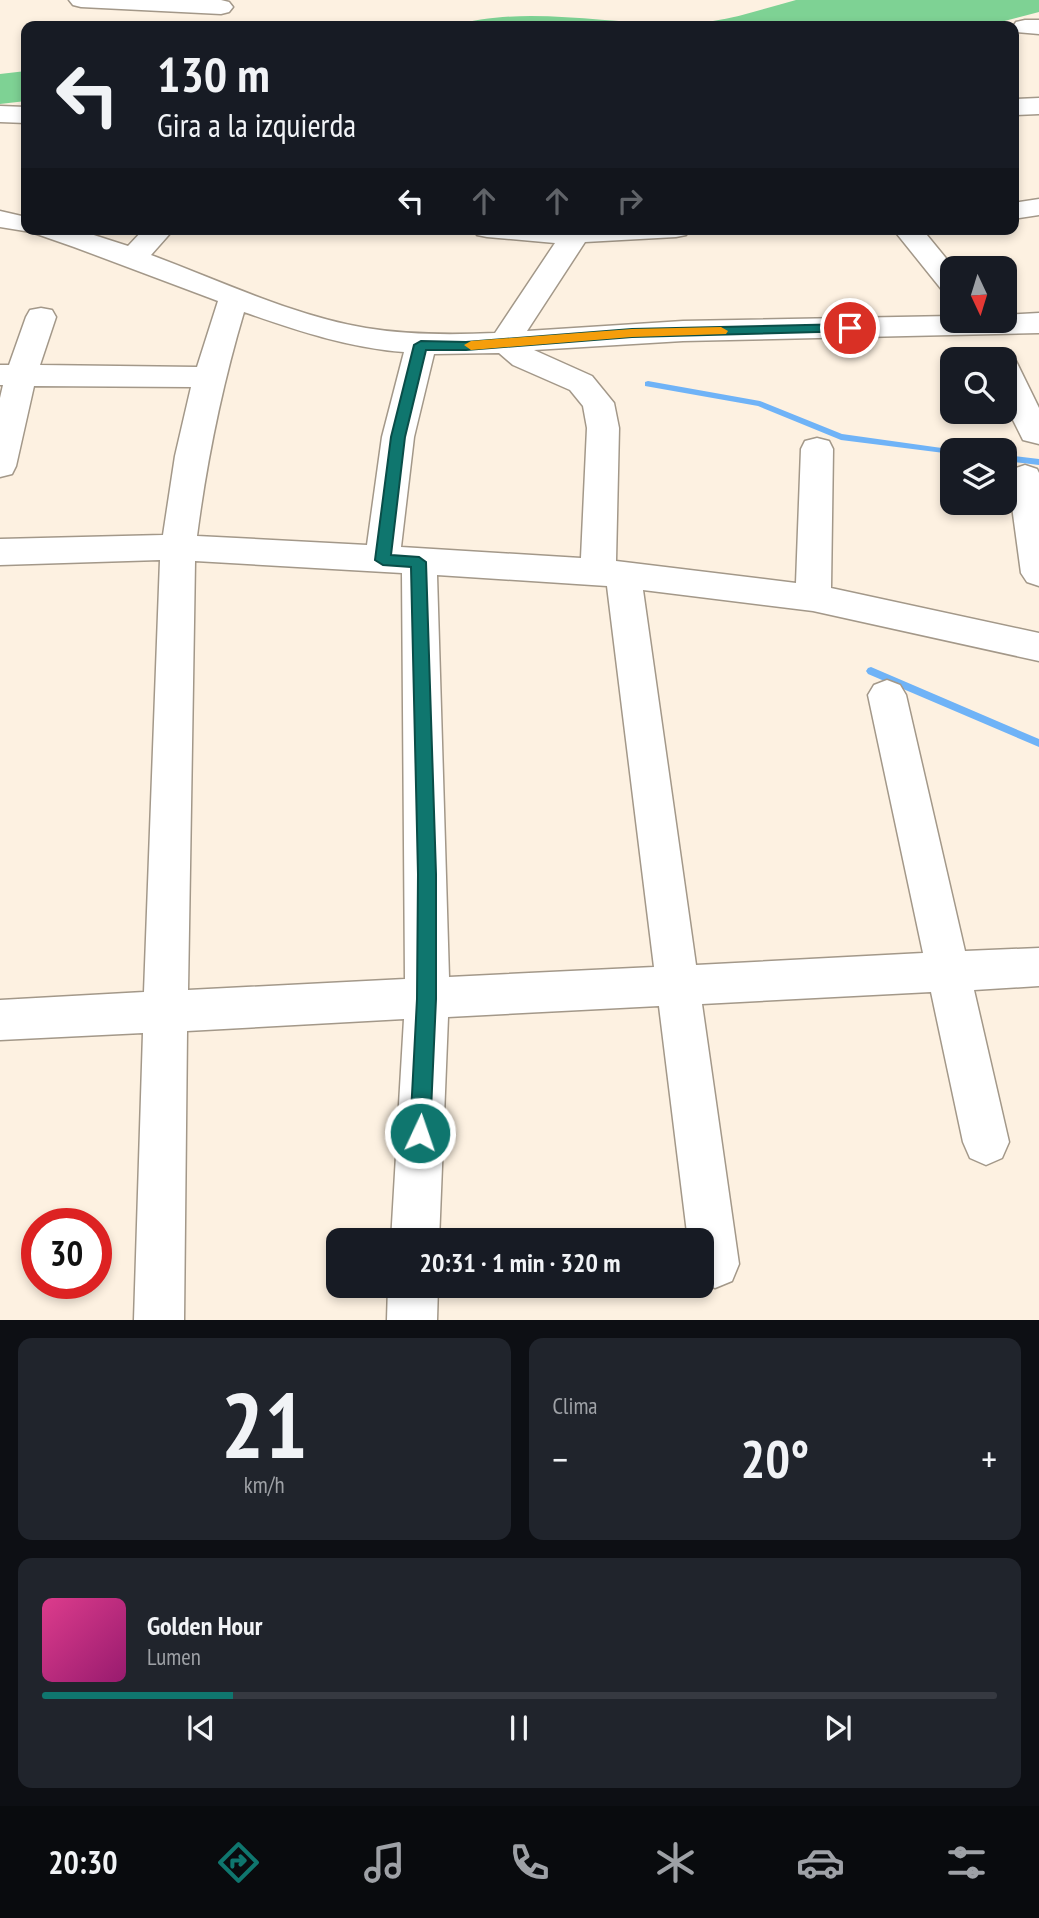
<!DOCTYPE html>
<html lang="es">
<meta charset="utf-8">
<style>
body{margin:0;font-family:"PT Sans Narrow",sans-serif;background:#20242c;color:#f1f3f6;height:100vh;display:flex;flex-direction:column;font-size:26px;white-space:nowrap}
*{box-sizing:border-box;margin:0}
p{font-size:23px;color:#9ea1a6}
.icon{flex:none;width:38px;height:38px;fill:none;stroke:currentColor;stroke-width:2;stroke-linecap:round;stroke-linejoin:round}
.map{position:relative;height:1320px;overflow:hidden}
.panel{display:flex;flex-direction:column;gap:18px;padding:18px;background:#0d0f14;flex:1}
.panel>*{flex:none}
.hud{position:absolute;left:21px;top:21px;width:998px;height:214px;border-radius:14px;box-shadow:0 4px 10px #0003;background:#171b24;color:#f1f3f6;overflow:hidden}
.needle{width:46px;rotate:176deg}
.controls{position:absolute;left:940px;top:256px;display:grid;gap:14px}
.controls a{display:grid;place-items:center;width:77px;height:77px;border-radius:14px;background:#171b24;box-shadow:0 4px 10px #0003;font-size:35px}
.speed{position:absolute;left:21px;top:1208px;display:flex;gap:14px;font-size:35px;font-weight:700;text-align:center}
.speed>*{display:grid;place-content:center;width:91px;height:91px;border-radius:50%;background:#171b24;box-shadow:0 4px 10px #0003;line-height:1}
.speed .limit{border:10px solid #d22;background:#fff;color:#111}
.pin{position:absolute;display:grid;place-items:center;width:60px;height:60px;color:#fff;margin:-30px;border:4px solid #fff;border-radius:50%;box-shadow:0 2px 7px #0007}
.me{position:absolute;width:77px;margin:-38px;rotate:3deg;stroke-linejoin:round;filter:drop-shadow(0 0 5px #0008)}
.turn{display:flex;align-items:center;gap:24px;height:147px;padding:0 21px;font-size:32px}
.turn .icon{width:91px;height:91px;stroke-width:2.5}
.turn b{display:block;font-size:49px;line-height:60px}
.lanes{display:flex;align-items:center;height:66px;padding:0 21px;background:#0003;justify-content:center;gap:35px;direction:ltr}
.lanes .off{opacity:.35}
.big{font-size:52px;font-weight:700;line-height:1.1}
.panel .card{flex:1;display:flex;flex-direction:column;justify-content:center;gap:10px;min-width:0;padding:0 24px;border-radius:14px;background:#20242c}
.panel .dial{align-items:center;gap:0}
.dial b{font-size:91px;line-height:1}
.song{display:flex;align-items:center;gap:21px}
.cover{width:84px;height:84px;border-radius:10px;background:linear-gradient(135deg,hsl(330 70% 55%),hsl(320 70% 35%))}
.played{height:7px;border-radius:4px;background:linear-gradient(90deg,#0f766e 20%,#363941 20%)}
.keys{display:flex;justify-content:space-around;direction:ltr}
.heat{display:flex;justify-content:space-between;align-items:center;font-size:38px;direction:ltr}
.panel .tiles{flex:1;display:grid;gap:18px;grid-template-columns:1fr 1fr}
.card:last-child{grid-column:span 2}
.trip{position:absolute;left:326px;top:1228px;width:388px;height:70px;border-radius:14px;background:#171b24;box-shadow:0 4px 10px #0003;font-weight:700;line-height:70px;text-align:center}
.tabs{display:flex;height:112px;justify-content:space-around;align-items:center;background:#090b0e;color:#9ea1a6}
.tabs .icon{width:49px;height:49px}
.tabs .on{color:#0f766e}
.tabs b{font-size:32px;color:#f1f3f6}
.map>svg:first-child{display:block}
</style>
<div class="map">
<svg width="1039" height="1320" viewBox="0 0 1039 1320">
<rect width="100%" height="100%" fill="#fdf1e1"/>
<path fill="#7ed294" d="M796 0H1039V12L985 26H452C537 1 628 32 713 21 741 17 769 7 796 0Z
M26 71V101L0 104V74Z"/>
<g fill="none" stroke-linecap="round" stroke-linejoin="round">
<path fill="#6fb3f7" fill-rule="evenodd" d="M648 381 760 401 842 434 956 450H952V454L841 440 758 406 645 386V382Z
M1004 455 1039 459V465L1004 461Z
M871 667 1039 739V747L868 674 866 671 868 668Z"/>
<g stroke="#a39889" stroke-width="3">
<path id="minor" d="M69 0H221L229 2 233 7 229 12 221 14 81 7 73 5Z
M1025 20H1039V34L1016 32 1013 27 1016 22Z
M1039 98V114L1013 115V99Z
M0 106 26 107V123L0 122Z
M1039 199V215L1013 219V203Z
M0 211 26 217V229H75L128 246 144 229H174L151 255C221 281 291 315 366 328 409 335 451 335 495 333L555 243 487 237 477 235 473 229H690L686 235 676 237 585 242 527 331 683 321 952 316V320H1004V315L1039 313V333L683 341 534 350 592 376 614 403 619 428 616 561 796 583 801 449 805 441 817 438 829 441 833 449 831 588 1039 633V661L813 611 643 590 696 965 923 953 868 695 874 685 887 680 900 685 906 695 965 951 1039 948V986L974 990 1009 1142 1002 1158 986 1165 970 1158 963 1142 931 992 702 1004 739 1264 732 1281 715 1288 702 1283V1241H688L659 1006 448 1017 439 1241H391L404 1019 187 1031 184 1320H134L143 1033 0 1040V1000L144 992 160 560 0 565V539L163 535 175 456 191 387 34 386 16 466 12 474 0 477V398L3 385H0V365H9L26 317 30 310 41 308 52 310 56 317 40 365 197 367 218 301 74 247 31 232 0 227ZM244 312C295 330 349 348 404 352L382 437 367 545 197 536C207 459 222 386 244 312ZM499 353 513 365 570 390 583 406 587 428 581 558 401 547 414 437 434 354ZM195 561 402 573 405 979 188 990ZM437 575 607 586 654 967 449 977Z
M893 229H922L954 268H952V293L942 290Z
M1004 356 1015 359 1039 408V444L1023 440 1004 402V359H994Z
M1025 465 1037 469 1039 473V586L1027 582 1021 573 1008 477 1013 469Z
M388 1286H438L437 1320H387Z"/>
</g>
<use href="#minor" fill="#fff" fill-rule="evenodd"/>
</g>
<path fill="#0f766e" stroke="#0a4d48" stroke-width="2" d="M850 324 855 325V331L632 337 466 350H426L405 437 391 555 419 557 426 562 436 874V999L430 1133 427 1140 420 1143 413 1140 410 1133 417 999 418 874 411 567 383 565 375 560 391 437 414 345 421 341 466 342 632 329Z"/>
<path fill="#f59e0b" d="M721 327 728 331 726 334 632 337 471 350 464 345 471 341 632 329Z"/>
</svg>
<div class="controls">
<a><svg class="needle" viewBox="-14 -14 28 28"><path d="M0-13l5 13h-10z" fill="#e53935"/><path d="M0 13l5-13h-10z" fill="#9ea1a6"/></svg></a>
<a><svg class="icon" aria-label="search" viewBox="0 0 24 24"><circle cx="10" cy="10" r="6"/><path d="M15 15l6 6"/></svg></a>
<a><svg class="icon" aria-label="layers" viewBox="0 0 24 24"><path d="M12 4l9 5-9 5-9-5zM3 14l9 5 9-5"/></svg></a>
</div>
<div class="speed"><div class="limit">30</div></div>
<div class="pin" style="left:850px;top:328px;background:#d93025"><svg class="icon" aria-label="arrive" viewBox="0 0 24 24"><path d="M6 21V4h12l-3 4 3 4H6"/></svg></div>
<svg class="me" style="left:420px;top:1133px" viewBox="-20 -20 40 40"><circle r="17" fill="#0f766e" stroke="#fff" stroke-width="3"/><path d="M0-11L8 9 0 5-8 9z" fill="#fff"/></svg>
<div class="trip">20:31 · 1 min · 320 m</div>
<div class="hud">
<div class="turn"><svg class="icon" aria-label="left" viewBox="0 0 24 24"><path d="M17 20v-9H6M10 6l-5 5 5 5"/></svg><div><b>130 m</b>Gira a la izquierda</div></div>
<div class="lanes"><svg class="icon" aria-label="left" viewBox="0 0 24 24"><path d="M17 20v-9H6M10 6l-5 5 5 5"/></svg><svg class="icon off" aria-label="ahead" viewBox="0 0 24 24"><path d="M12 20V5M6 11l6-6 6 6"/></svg><svg class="icon off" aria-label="ahead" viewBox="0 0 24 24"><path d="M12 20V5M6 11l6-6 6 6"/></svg><svg class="icon off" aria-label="right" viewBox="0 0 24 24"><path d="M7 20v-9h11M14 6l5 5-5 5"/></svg></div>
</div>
</div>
<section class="panel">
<div class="tiles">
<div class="card dial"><b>21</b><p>km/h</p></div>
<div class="card"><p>Clima</p>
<div class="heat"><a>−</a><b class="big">20°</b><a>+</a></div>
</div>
<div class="card">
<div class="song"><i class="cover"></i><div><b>Golden Hour</b><p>Lumen</p></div></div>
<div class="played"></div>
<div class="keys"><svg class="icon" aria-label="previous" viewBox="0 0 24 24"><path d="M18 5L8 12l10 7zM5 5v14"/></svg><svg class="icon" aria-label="pause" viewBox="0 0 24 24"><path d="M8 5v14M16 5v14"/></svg><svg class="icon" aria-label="next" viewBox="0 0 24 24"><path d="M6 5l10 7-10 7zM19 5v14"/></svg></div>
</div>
</div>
</section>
<nav class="tabs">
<b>20:30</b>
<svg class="icon on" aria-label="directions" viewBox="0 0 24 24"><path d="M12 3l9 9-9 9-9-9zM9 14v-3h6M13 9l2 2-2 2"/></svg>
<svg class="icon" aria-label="music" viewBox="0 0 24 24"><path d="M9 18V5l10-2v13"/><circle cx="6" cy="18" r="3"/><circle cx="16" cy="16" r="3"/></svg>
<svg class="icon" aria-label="phone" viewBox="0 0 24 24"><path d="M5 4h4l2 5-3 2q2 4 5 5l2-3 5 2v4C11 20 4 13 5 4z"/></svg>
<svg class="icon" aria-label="climate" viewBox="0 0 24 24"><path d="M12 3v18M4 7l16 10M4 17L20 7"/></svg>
<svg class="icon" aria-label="car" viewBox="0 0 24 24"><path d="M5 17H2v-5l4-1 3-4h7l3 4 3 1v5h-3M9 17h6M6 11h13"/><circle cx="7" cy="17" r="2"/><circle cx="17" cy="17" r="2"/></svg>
<svg class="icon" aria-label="filters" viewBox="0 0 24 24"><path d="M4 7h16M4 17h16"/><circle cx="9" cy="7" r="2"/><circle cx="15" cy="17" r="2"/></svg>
</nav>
